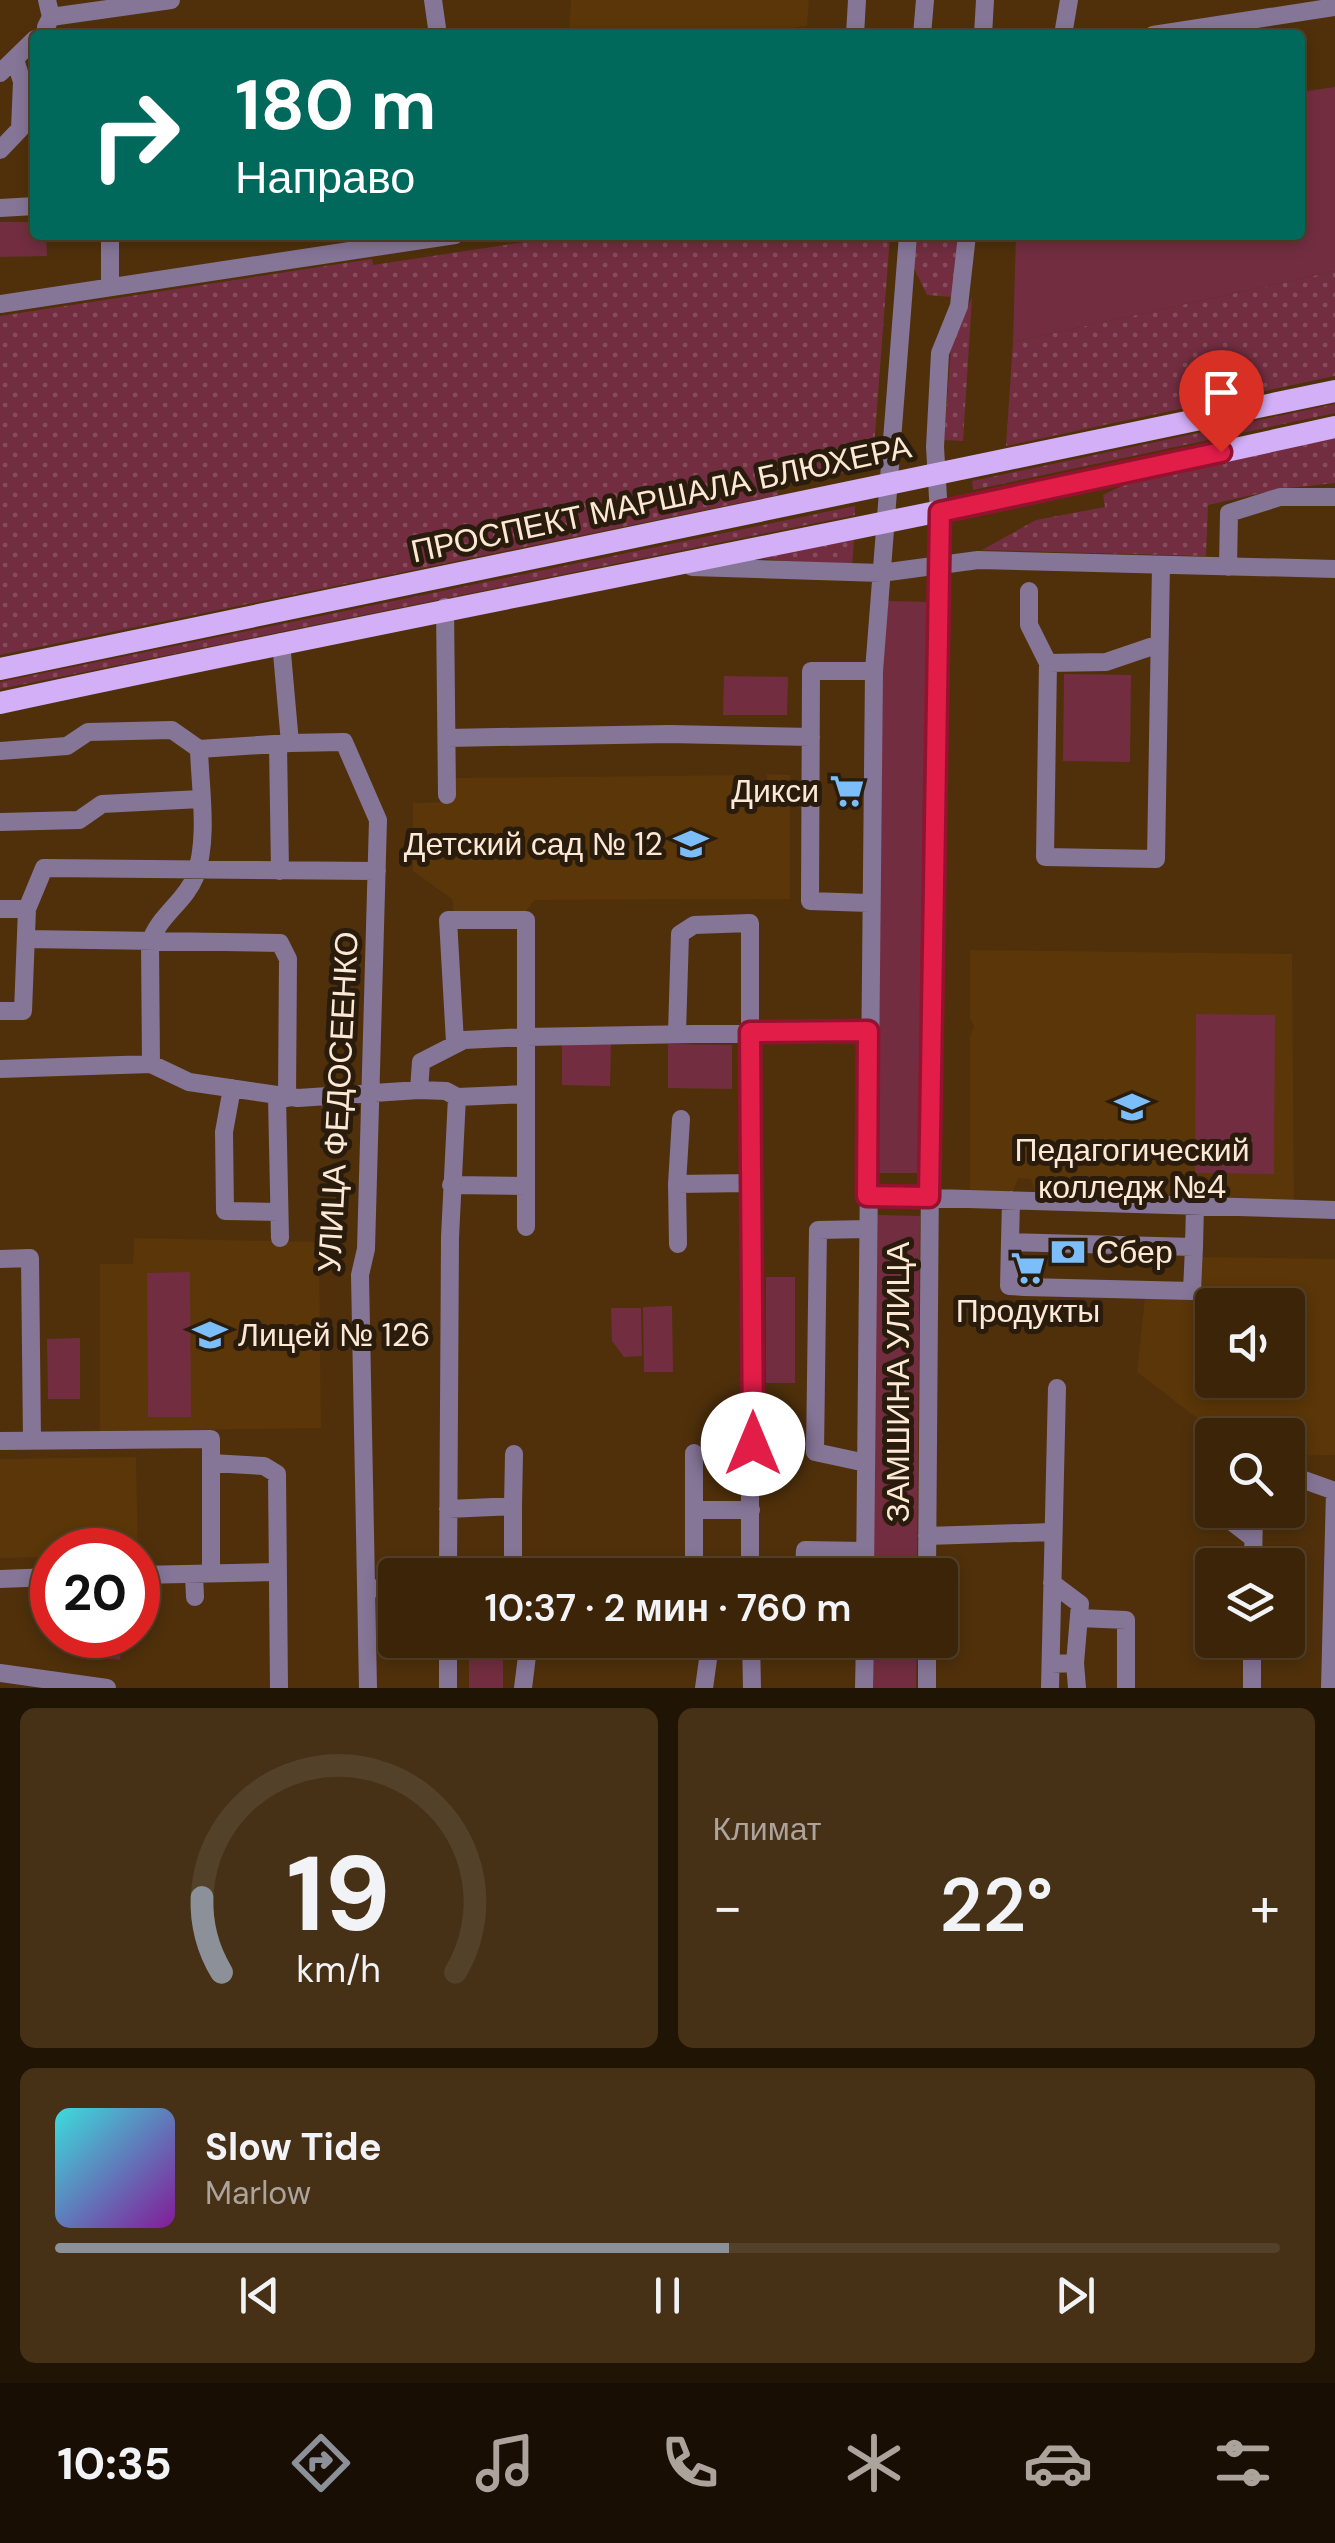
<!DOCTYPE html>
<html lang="ru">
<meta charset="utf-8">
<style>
body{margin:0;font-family:"DM Sans",sans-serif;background:#463016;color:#f1f3f6;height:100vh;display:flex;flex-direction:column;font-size:38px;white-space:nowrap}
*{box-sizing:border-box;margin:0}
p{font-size:32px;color:#aca49c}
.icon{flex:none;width:55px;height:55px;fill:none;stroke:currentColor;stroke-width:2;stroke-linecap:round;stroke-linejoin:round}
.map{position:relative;height:1688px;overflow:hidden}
.sheet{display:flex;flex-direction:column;gap:20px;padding:20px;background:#201404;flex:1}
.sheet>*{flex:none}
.top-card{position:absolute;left:30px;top:30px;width:1275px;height:210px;border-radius:10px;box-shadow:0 5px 15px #0003,0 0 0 2px #544129;background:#00695c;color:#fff;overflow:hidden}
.controls{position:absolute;left:1195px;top:1288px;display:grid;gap:20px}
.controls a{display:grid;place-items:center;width:110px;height:110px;border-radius:10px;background:#3b2408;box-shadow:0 5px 15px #0003,0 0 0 2px #544129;font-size:50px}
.speed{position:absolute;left:30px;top:1528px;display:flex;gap:20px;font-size:50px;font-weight:700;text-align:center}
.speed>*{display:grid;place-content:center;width:130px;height:130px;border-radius:50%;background:#3b2408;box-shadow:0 5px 15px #0003,0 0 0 2px #544129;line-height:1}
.speed .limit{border:15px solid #d22;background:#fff;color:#111}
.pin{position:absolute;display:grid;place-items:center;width:85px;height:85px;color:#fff;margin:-102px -42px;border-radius:50% 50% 50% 0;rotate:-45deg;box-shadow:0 0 10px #0007}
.pin .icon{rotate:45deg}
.me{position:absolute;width:110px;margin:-55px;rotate:0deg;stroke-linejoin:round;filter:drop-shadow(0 0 8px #0008)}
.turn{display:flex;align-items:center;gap:35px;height:210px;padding:0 40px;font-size:45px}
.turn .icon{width:130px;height:130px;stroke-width:2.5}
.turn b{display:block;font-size:70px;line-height:85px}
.big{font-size:75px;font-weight:600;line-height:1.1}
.sheet .widget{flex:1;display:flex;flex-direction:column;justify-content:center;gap:15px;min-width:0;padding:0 35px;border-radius:15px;background:#463016}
.sheet .dial{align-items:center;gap:0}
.dial svg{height:260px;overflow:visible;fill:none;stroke:#544129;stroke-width:7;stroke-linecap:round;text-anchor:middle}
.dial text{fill:#f1f3f6;stroke:none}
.song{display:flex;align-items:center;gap:30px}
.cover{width:120px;height:120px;border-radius:15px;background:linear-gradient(135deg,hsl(180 70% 55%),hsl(290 70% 35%))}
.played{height:10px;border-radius:5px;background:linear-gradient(90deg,#8c9099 55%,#544129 55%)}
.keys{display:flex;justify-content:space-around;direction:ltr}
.heat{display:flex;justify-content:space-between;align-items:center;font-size:55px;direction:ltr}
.sheet .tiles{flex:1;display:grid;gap:20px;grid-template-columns:1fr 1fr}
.widget:last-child{grid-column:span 2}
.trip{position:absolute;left:378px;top:1558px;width:580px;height:100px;border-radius:10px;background:#3b2408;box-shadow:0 5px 15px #0003,0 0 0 2px #544129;font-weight:600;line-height:100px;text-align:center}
.dock{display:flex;height:160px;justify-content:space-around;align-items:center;background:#180e03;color:#aca49c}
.dock .icon{width:70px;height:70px}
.dock .selected{color:#8c9099}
.dock b{font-size:45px;color:#f1f3f6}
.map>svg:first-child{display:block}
</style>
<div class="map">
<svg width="1335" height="1688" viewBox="0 0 1335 1688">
<defs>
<pattern id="grass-dots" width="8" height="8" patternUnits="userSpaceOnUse" patternTransform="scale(2.5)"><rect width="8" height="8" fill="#722e40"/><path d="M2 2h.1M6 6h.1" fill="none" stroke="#874c5b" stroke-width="1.8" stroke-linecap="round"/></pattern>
</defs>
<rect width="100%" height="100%" fill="#4f300b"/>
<path fill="#5a3608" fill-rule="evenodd" d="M571 0H809L807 26 738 35H569Z
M767 774 790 775V899L535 900 524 913 454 912 452 899 413 871V803L452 802 454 778 751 775 752 789 767 788Z
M970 950 1292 954 1294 1202 1035 1194 1031 1179 1018 1178 1012 1194 970 1192V1036L974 1027 970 1018Z
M134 1238 319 1242 321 1428 100 1431V1264H133Z
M1203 1257 1335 1259V1455L1288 1456V1435H1219L1137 1372 1145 1296 1200 1298ZM1212 1305H1288V1380H1212Z
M136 1457 138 1555V1550H52V1557L0 1558V1459Z"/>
<path fill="url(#grass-dots)" d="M571 235H890L873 461 862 469 777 487 778 495 0 655V316L372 259 373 265Z
M916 235H960L952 297 927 295 914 268Z
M1335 271V376L1006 446 1013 342Z
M972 297 963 441 944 440 951 347Z
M1335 404V413L973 490 972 481Z
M1335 438V483L1279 489 1208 505 1206 556 982 550 1036 520 1105 507 1103 495 1132 481Z
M855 506V515L0 689V682Z
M854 539 852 567 764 559V557Z"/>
<path fill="#722e40" d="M1335 87V271L1013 342 1016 235H1300V92Z
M0 222H35V235H46L47 256 0 257Z
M888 601 931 602 923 783 920 1173H875L882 672Z
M1064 674 1131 675 1130 762 1063 761Z
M724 676 788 677 787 715H723Z
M1196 1014 1275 1015 1274 1174 1195 1173Z
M562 1044H611L610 1086 562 1085Z
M668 1044 732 1045V1089L668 1088Z
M876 1215 920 1216 917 1575H873Z
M190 1272 191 1417H148L147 1273Z
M766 1277H795V1383H766Z
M672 1306 673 1372H644L643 1307Z
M611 1308H641L642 1356 624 1357 612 1341Z
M80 1338V1399H48L47 1339Z
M65 1635H123L120 1660 63 1653Z
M873 1640H917L916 1688H873Z
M469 1649H503V1688H469Z"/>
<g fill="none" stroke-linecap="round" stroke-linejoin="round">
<path stroke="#857597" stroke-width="18" d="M433 0 438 35
M51 17 171 0
M46 27 51 17 47 0
M855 35 857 0
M922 35 925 0
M983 35 985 0
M1063 35 1069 0
M1153 35 1335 7
M0 73 35 39
M0 150 20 129 22 82 15 59
M0 208 35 206
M110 235V287
M0 304 455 235
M692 567 881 573 978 560 1335 569
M1228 567 1229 513 1280 497H1335
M1029 591V625L1048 663 1106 662 1159 644
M445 607 447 795
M281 642 290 743 344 742 378 820 366 1249 360 1275 368 1688
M1048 663 1045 857 1156 859 1161 565
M447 738 669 734 811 737
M278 744 280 871
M0 751 67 746 88 732 172 730 199 749 290 743
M0 822 79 820 102 804 201 799
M869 903 810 901 811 671H874
M0 909H27L44 868 377 871
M26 939 280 943 288 959 287 1098
M0 1011H23L27 909
M677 1033 680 934 694 925 750 923V1575
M151 1064 150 943C158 916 185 902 195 877 209 839 200 788 199 749
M0 1069 151 1064 189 1082 298 1098 419 1090 446 1091 457 1097 525 1094
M232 1088 224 1132 225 1211 279 1212
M419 1090 421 1062 464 1040 526 1037V920H448L455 1042
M277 1097 280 1238
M681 1119 677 1184 751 1183
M677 1184 678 1244
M451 1185 526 1186
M867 1196 1335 1210
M1011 1200 1010 1242 1194 1247 1195 1205
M526 1227V1037L868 1031
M1010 1242 1009 1286 1025 1287 1192 1291 1194 1247
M0 1259 30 1258 32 1440
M0 1441 211 1439V1573
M694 1453V1510H751
M211 1463 264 1466 277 1474 279 1688
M866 1463 815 1452 818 1230 867 1229
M1290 1475 1335 1491 1330 1688
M448 1509 513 1506 514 1454
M1218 1511 1253 1538
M927 1536 1052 1532
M513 1559V1506
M1253 1565 1254 1510
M750 1571H804L805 1550 865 1551
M694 1572V1510
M194 1574 195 1597
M138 1575 277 1572
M448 1575 450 1237 457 1097
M865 1575 874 671 908 235
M927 1575 933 776 942 565 935 447 940 353 959 306 967 235
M0 1579 52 1577
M366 1588 395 1589
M1080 1618 1126 1620V1688
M644 1640 710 1645 704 1688
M751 1640 752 1688
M927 1640V1688
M710 1645 784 1640
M1075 1663 1077 1688
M1051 1664 1075 1663 1080 1604 1052 1583
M0 1673 107 1688
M448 1688V1640
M523 1688 529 1640
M864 1688 865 1640
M1050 1688 1057 1388
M1252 1688V1640"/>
<path stroke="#d2aff6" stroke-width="22" d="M0 669 1335 391
M0 703C444 607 891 526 1335 427"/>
</g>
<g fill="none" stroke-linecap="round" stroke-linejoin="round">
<g stroke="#92132f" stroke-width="25">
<path id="route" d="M753 1444 750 1032 868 1031 867 1196 929 1197 940 512 1221 452"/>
</g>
<use href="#route" stroke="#e11d48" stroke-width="18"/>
</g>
<defs>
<g id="supermarket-bare" transform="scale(2.7)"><path d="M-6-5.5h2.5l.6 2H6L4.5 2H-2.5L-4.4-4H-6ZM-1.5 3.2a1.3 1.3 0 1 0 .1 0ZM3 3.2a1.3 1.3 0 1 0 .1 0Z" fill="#7cbef9" stroke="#2a1c0d" stroke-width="2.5" paint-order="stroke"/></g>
<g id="school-bare" transform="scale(2.7)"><path d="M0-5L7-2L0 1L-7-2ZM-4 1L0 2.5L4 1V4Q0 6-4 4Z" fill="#7cbef9" stroke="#2a1c0d" stroke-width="2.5" paint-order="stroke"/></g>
<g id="university-bare" transform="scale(2.7)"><path d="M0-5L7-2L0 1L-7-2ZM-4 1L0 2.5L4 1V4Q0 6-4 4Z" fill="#7cbef9" stroke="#2a1c0d" stroke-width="2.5" paint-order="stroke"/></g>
<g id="bank-bare" transform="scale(2.7)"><path d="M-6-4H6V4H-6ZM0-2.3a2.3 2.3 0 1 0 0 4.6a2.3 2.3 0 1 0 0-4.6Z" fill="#7cbef9" stroke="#2a1c0d" stroke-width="2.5" paint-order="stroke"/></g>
</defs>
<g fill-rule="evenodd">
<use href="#supermarket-bare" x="847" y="791"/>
<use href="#school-bare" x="691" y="844"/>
<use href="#university-bare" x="1132" y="1107"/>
<use href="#bank-bare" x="1068" y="1252"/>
<use href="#supermarket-bare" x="1028" y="1268"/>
<use href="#school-bare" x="210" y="1335"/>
</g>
<g text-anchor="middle" stroke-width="10" stroke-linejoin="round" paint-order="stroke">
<g font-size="32" fill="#fce8d5" stroke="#2a1c0d">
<text transform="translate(661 499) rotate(-12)" y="11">ПРОСПЕКТ МАРШАЛА БЛЮХЕРА</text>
<text transform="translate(338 1102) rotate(-87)" y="11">УЛИЦА ФЕДОСЕЕНКО</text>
<text transform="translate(898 1382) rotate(-90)" y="11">ЗАМШИНА УЛИЦА</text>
</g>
<g font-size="32" fill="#fce8d5" stroke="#2a1c0d" text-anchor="end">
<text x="819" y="802">Дикси</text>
<text x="663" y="855">Детский сад № 12</text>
<text x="1132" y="1161" text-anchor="middle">Педагогический<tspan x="1132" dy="37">колледж №4</tspan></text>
<text x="1096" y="1263" text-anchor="start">Сбер</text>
<text x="1028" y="1322" text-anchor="middle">Продукты</text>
<text x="238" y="1346" text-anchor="start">Лицей № 126</text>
</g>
</g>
</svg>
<div class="controls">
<a><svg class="icon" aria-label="sound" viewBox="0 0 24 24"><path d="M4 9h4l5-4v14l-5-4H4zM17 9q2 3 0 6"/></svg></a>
<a><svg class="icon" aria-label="search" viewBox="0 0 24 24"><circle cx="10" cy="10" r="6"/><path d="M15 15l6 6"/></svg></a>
<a><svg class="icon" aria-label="layers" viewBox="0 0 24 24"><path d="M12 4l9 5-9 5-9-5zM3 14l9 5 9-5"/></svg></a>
</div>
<div class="speed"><div class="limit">20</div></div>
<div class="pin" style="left:1221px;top:452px;background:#d93025"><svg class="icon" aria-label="arrive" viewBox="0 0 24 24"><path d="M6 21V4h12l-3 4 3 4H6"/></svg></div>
<svg class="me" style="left:753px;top:1444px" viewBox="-20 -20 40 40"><circle r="19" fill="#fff"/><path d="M0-13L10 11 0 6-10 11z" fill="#e11d48"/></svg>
<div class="trip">10:37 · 2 мин · 760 m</div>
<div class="top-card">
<div class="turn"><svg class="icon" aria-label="right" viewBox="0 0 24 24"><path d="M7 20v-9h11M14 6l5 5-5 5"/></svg><div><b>180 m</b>Направо</div></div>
</div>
</div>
<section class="sheet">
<div class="tiles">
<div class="widget dial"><svg viewBox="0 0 100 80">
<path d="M14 69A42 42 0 1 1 86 69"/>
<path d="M14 69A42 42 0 0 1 8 46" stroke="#8c9099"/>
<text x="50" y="56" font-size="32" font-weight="700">19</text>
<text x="50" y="72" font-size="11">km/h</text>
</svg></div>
<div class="widget"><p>Климат</p>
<div class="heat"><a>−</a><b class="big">22°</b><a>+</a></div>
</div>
<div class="widget">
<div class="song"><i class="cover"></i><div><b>Slow Tide</b><p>Marlow</p></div></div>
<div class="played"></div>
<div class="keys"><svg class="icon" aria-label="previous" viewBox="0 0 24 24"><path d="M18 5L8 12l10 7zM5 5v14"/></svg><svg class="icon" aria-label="pause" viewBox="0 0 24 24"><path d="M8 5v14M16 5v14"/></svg><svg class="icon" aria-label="next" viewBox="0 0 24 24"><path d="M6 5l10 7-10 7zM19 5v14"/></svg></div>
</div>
</div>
</section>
<nav class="dock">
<b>10:35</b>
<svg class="icon selected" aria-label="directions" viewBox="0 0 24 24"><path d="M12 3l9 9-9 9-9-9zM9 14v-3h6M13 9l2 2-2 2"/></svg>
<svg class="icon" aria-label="music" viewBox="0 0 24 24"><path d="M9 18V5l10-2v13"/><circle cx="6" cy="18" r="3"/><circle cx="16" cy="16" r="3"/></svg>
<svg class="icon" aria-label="phone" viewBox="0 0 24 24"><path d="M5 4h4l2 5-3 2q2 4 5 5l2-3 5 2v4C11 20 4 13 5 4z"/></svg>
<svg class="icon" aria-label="climate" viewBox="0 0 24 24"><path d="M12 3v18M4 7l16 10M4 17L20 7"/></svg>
<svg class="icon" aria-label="car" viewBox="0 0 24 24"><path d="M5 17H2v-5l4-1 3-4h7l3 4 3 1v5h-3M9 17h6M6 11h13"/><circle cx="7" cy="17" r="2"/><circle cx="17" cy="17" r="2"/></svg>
<svg class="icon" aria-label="filters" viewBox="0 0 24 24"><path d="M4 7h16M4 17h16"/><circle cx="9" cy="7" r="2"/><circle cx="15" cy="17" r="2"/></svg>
</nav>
